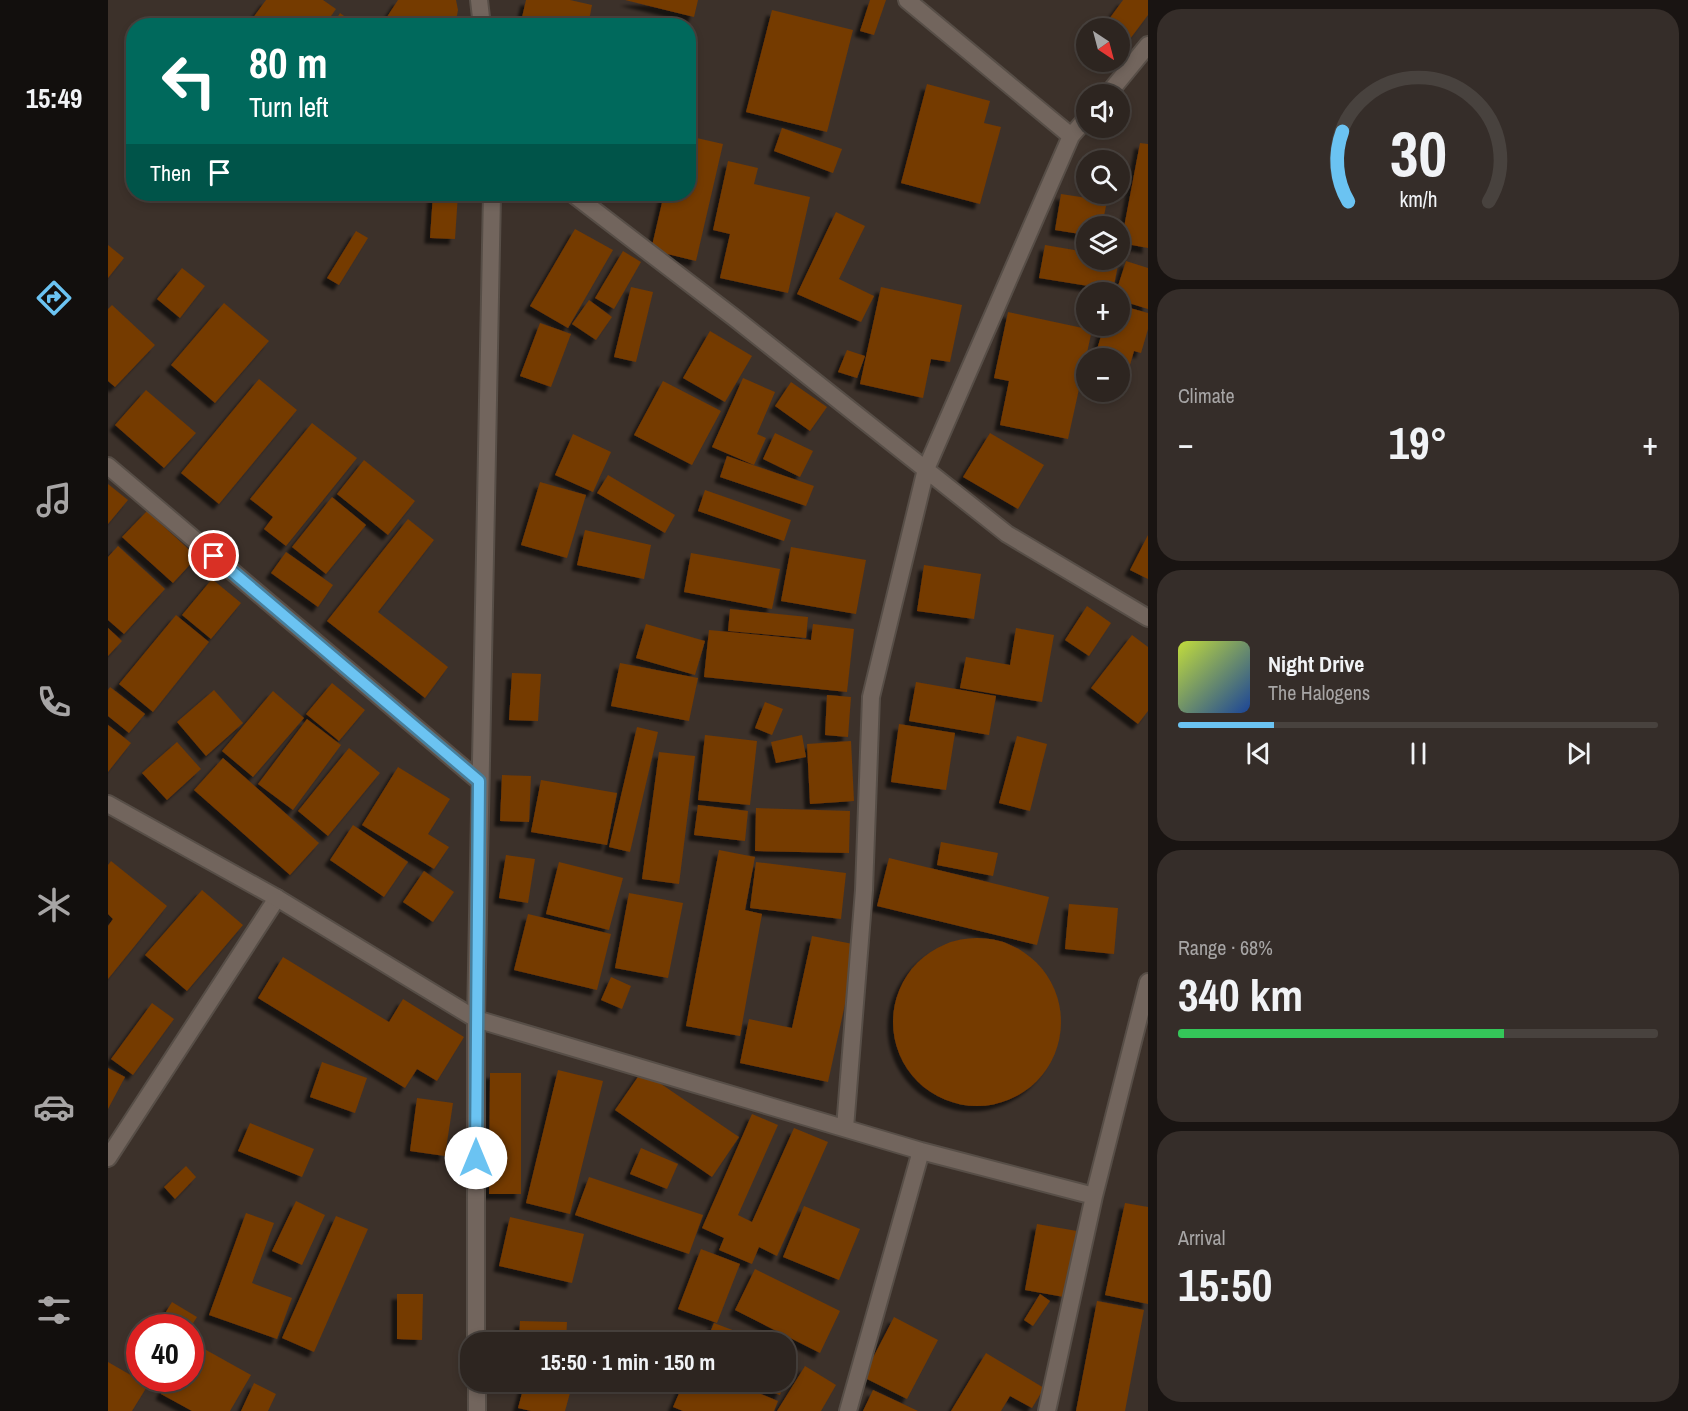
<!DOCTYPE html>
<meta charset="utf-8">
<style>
body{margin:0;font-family:"Archivo Narrow",sans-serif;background:#352d29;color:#f1f3f6;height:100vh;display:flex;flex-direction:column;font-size:22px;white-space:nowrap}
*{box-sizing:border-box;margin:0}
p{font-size:20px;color:#a7a5a5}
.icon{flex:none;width:33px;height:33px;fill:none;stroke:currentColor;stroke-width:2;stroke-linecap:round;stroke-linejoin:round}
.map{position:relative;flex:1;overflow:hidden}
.panel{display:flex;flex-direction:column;gap:9px;padding:9px;background:#191412;width:540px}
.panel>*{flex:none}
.hud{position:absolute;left:18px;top:18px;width:570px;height:183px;border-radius:24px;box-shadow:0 3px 9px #0003,0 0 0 2px #48423e;background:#00695c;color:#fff;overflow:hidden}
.needle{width:39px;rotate:144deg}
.fabs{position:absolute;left:968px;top:18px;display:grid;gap:12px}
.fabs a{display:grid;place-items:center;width:54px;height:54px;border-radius:50%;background:#2d2520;box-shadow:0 3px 9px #0003,0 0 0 2px #48423e;font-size:30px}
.speed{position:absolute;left:18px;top:1314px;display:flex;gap:12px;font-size:30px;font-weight:700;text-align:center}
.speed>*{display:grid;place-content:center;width:78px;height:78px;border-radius:50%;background:#2d2520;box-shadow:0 3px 9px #0003,0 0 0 2px #48423e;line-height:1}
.speed .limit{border:9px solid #d22;background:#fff;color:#111}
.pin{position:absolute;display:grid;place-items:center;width:51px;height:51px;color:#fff;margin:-26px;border:3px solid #fff;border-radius:50%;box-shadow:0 2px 6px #0007}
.me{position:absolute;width:66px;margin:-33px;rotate:0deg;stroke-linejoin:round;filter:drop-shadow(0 0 4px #0008)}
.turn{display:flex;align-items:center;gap:21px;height:126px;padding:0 24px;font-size:27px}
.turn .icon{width:78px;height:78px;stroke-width:2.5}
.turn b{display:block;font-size:42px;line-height:51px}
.then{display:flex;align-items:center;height:57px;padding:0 24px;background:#0003;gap:12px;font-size:22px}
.big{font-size:45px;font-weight:700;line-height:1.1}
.panel .card{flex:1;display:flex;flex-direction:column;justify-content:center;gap:9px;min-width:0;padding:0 21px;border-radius:24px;background:#352d29}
.panel .dial{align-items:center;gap:0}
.dial svg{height:156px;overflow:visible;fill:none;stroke:#48423e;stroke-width:7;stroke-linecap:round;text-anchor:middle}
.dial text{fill:#f1f3f6;stroke:none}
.song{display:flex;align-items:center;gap:18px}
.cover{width:72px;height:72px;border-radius:9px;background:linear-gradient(135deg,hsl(70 70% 55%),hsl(220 70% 35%))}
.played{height:6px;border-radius:3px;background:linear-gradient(90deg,#6bc3f2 20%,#48423e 20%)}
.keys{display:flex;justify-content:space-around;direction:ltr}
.heat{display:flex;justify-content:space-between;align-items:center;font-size:33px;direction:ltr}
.charge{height:9px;border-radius:4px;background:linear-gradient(90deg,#34c759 68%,#48423e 0)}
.trip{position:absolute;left:352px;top:1332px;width:336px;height:60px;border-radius:24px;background:#2d2520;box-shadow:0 3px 9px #0003,0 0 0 2px #48423e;font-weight:700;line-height:60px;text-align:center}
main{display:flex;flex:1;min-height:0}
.dock{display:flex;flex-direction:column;width:108px;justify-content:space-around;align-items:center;background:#120f0d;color:#a7a5a5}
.dock .icon{width:42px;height:42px}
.dock .selected{color:#6bc3f2}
.dock b{font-size:27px;color:#f1f3f6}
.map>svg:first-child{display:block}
</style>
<main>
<nav class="dock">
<b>15:49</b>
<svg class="icon selected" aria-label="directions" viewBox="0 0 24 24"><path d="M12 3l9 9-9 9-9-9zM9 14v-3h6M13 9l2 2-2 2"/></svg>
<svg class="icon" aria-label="music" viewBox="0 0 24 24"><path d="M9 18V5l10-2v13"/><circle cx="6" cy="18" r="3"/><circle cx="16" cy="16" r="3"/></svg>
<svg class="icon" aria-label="phone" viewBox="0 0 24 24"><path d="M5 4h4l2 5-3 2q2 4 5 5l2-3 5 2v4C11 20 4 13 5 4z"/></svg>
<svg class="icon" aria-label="climate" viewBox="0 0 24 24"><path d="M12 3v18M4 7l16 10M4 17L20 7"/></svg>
<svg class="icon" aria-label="car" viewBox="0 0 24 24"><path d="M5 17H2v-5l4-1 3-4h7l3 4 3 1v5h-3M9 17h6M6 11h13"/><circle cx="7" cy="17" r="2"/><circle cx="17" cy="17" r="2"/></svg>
<svg class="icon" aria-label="filters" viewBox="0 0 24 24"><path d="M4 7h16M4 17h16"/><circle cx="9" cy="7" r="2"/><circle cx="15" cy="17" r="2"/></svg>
</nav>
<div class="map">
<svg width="1040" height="1411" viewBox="0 0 1040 1411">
<defs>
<filter id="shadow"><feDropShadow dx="-5.5" dy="5.5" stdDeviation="1.5" flood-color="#0009"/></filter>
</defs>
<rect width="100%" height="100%" fill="#3c312a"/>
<path fill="#753a03" filter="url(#shadow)" d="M158 0H215L228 9 216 26 207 24 206 26H139Z
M290 0H348L350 10 347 26H273Z
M418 0H462L484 5 480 26H412Z
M517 0H590L586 17Z
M762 0H778L766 35 752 31Z
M1015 0H1040V15L1019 43 1011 37V28H999L996 26Z
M664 10 745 30 719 132 638 112Z
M232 13 250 26H224Z
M819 84 882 101 876 123 893 127 872 204 793 183Z
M674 128 734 149 725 173 666 151Z
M580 136 615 144 588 261 543 250 556 194H580Z
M1032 143 1040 144V248L1013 243Z
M620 161 650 168 646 184 702 197 680 293 612 278 622 234 605 230Z
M325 194H350L347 239 322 238Z
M953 194 999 201 994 226H978V235L947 230Z
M728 212 757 226 731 279 766 296 753 322 689 294Z
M467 229 505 250 460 328 422 306Z
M248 231 260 238 231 285 219 278Z
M0 245 16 258 0 278Z
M937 245 978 252V260H1011L1005 290 931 278Z
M515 251 533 262 506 309 487 298Z
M1018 261 1040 268V309L1011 300V292H1008Z
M74 268 97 286 72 318 49 299Z
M523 287 545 292 528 362 506 357Z
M773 287 854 305 842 362 823 359 815 398 752 384Z
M481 300 504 317 488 340 464 324Z
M116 303 161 341 107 403 63 365Z
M4 305 47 345 7 387 0 381V309Z
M1011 305 1040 313V329L1033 353 1026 351 1022 365 1011 362V358H998L987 356 996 326H1011Z
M900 312 984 330 960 439 892 425 901 381 886 378Z
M432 323 463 334 443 387 412 376Z
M602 331 644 356 617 402 575 378Z
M739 350 757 356 749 378 730 372Z
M635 378 667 392 649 434 658 438 646 465 604 447Z
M151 379 189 410 111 504 73 473Z
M555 381 613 411 584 465 526 435Z
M683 382 719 407 702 431 667 406Z
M38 390 88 433 56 468 7 425Z
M204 423 249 458 178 546 156 529 165 517 142 499Z
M667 433 705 451 692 477 655 459Z
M882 433 936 465 910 509 855 477Z
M465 434 503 452 485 492 447 475Z
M619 456 706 486 698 506 612 477Z
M256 460 307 501 280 535 229 494Z
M500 475 567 515 557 533 489 493Z
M432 482 478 495 459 558 413 545Z
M0 484 20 500 0 524Z
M597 490 683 520 676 541 590 511Z
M224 497 258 525 218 574 184 547Z
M39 511 89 557 65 583 14 537Z
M300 519 326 540 270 612 340 667 317 698 219 621Z
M477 530 543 545 536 579 469 565Z
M1040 535V579L1022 570Z
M10 546 57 589 16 634 0 620V557Z
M683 547 758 560 748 614 673 601Z
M178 552 225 585 210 607 163 573Z
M583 553 672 569 664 609 576 592Z
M816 565 873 574 866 619 809 611Z
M104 579 133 603 103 639 74 615Z
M979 606 1003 623 981 656 957 640Z
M622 609 700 617 698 638 620 631Z
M68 615 101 642 45 712 11 684Z
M538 624 597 641 587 675 528 658Z
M705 624 746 629 739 692 596 677 601 630 703 640Z
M0 628 14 641 0 656Z
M908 628 946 635 934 702 852 688 858 657 902 665Z
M1024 635 1040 647V711L1030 724 983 688Z
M512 663 590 678 581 721 503 706Z
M404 673 433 674 430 721 401 720Z
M808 682 888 696 881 735 801 721Z
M224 683 257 710 231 741 198 714Z
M2 687 37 714 21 733 0 716V690Z
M106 690 135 723 98 756 69 722Z
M165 691 196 718 145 777 114 751Z
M719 695 743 697 740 737 717 735Z
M657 702 675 709 664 735 647 728Z
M199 719 233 745 185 810 150 784Z
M791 724 847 733 838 790 783 782Z
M0 725 23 743 0 772Z
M529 727 550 732 522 852 501 847Z
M597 735 649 741 642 805 590 800Z
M694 735 698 757 668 763 663 742Z
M909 736 939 744 922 811 891 803Z
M743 741 746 801 702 804 699 744Z
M69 742 93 769 59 800 34 773Z
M241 748 272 773 220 836 190 811Z
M551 752 587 756 571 884 534 879Z
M115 758 211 843 182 875 86 790Z
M290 767 342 799 320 834 341 847 326 869 254 825Z
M394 775 423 776 421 822 392 821Z
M433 780 509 793 499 845 423 832Z
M590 805 640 811 637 841 586 835Z
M648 808 742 811 741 853 647 851Z
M245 825 300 862 276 897 222 860Z
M833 842 890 853 885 876 829 865Z
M611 850 647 857 637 910 654 914 632 1036 578 1026Z
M398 855 427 859 420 903 391 898Z
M781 858 941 897 929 945 769 906Z
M3 861 59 906 0 979V926L5 919 0 914V865Z
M451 862 515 878 501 930 438 914Z
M648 862 738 873 733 919 642 908Z
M316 871 346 892 325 922 295 902Z
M94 890 135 925 79 991 37 955Z
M521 893 575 903 560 978 507 968Z
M961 904 1010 908 1006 954 957 949Z
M420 914 503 934 489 990 406 970Z
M704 936 750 945 720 1082 632 1063 641 1019 684 1028Z
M785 1022a84 84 0 1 1 168 0a84 84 0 1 1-168 0Z
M175 957 281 1022 295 999 356 1037 329 1081 309 1069 297 1088 150 998Z
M503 977 523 986 514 1009 493 1000Z
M44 1003 66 1019 25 1075 3 1059Z
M214 1062 259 1078 247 1113 202 1097Z
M0 1068 17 1077 0 1109Z
M450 1070 495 1081 462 1214 418 1203Z
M534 1071 631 1137 604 1177 507 1110Z
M382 1073H413V1194H381Z
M309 1098 345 1103 337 1156 302 1151Z
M644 1114 670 1125 630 1215 644 1222 686 1128 720 1142 669 1256 651 1247 644 1264 611 1250 616 1238 594 1228Z
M142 1123 206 1149 194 1177 130 1151Z
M533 1148 570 1164 559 1189 522 1174Z
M78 1166 88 1177 67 1199 56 1187Z
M481 1177 595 1215 581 1254 467 1215Z
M188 1201 217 1215 194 1265 164 1251Z
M1017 1203 1040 1207V1304L997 1295Z
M696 1206 752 1229 731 1280 675 1257Z
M138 1213 166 1223 144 1283 184 1298 169 1339 101 1315Z
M228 1216 260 1229 206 1352 174 1338Z
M402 1217 476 1234 464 1283 391 1266Z
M929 1224 969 1231 956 1297 917 1290Z
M593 1249 632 1264 609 1323 570 1309Z
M647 1269 732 1311 712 1353 627 1310Z
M289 1294H315L314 1340 289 1339Z
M932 1294 942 1301 925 1326 916 1320Z
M989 1301 1036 1310 1017 1411H968Z
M64 1302 89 1317 82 1328H48Z
M786 1317 830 1340 799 1399 755 1377Z
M412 1321 459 1322 458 1342H411Z
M606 1323 656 1342H598Z
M488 1336 507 1342H486Z
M82 1341 143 1375 122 1411H84L53 1394 61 1378H82Z
M678 1350 688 1354 678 1379Z
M878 1353 936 1388 924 1408 902 1396 893 1411H843Z
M0 1362 40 1385 24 1411H0Z
M697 1366 728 1385 713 1411H669Z
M417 1382H465L457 1411H423L410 1408Z
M576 1382H624L670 1401 666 1411H575L565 1407Z
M636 1382H677L672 1395Z
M146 1383 168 1394 160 1411H133Z
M765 1390 810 1411H755Z"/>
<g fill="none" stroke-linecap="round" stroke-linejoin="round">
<g stroke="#574e47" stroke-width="20">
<path id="minor" d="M371 0 374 26
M799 0 963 136
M1000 94 1040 45
M384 194 368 1019 813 1151 986 1196
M465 194 628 319 899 534 1040 618
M0 466 371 781
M737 1128 756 890 763 697 818 469 963 136 978 119
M0 1158 169 898
M740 1411 813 1151
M939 1411 986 1196 1040 982"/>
</g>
<g stroke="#574e47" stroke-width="20">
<path id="tertiary" d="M0 804 169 898 368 1019V1342
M369 1382V1411"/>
</g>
<use href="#minor" stroke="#72655d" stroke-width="16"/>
<use href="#tertiary" stroke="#72655d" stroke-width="16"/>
</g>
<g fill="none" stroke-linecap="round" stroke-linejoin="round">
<g stroke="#467f9d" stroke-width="15">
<path id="route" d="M106 556 371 781 368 1158"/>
</g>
<use href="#route" stroke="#6bc3f2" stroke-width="10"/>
</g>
</svg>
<div class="fabs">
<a><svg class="needle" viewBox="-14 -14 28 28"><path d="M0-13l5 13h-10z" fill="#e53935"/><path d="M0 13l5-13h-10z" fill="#a7a5a5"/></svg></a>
<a><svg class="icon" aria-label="sound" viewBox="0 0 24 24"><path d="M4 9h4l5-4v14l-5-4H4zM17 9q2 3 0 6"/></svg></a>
<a><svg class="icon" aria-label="search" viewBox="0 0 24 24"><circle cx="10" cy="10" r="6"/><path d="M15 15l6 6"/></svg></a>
<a><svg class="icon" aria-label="layers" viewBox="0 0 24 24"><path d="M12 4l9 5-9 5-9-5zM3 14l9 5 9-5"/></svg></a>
<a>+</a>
<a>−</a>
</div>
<div class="speed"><div class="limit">40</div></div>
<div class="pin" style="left:106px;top:556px;background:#d93025"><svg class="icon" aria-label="arrive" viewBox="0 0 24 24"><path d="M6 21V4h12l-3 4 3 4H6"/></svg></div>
<svg class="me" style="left:368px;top:1158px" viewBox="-20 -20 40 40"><circle r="19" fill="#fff"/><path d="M0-13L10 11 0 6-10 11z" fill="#6bc3f2"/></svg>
<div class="trip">15:50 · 1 min · 150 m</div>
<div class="hud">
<div class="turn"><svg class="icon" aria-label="left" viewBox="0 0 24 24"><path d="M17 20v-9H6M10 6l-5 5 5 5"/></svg><div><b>80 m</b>Turn left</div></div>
<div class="then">Then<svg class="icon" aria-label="arrive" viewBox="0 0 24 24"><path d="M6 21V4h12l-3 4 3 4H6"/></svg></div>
</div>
</div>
<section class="panel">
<div class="card dial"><svg viewBox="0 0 100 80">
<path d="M14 69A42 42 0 1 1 86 69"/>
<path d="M14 69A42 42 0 0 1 11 33" stroke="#6bc3f2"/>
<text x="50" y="56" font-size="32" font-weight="700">30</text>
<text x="50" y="72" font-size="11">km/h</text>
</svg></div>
<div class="card"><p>Climate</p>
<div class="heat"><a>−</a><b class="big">19°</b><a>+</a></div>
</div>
<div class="card">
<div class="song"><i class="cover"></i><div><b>Night Drive</b><p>The Halogens</p></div></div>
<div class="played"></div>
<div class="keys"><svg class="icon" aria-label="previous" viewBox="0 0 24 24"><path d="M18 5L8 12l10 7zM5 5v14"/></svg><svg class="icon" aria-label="pause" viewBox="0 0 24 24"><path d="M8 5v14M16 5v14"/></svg><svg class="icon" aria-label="next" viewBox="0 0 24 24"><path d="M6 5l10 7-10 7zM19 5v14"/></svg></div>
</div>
<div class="card"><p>Range · 68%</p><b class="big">340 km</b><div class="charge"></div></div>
<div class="card"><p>Arrival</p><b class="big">15:50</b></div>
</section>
</main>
